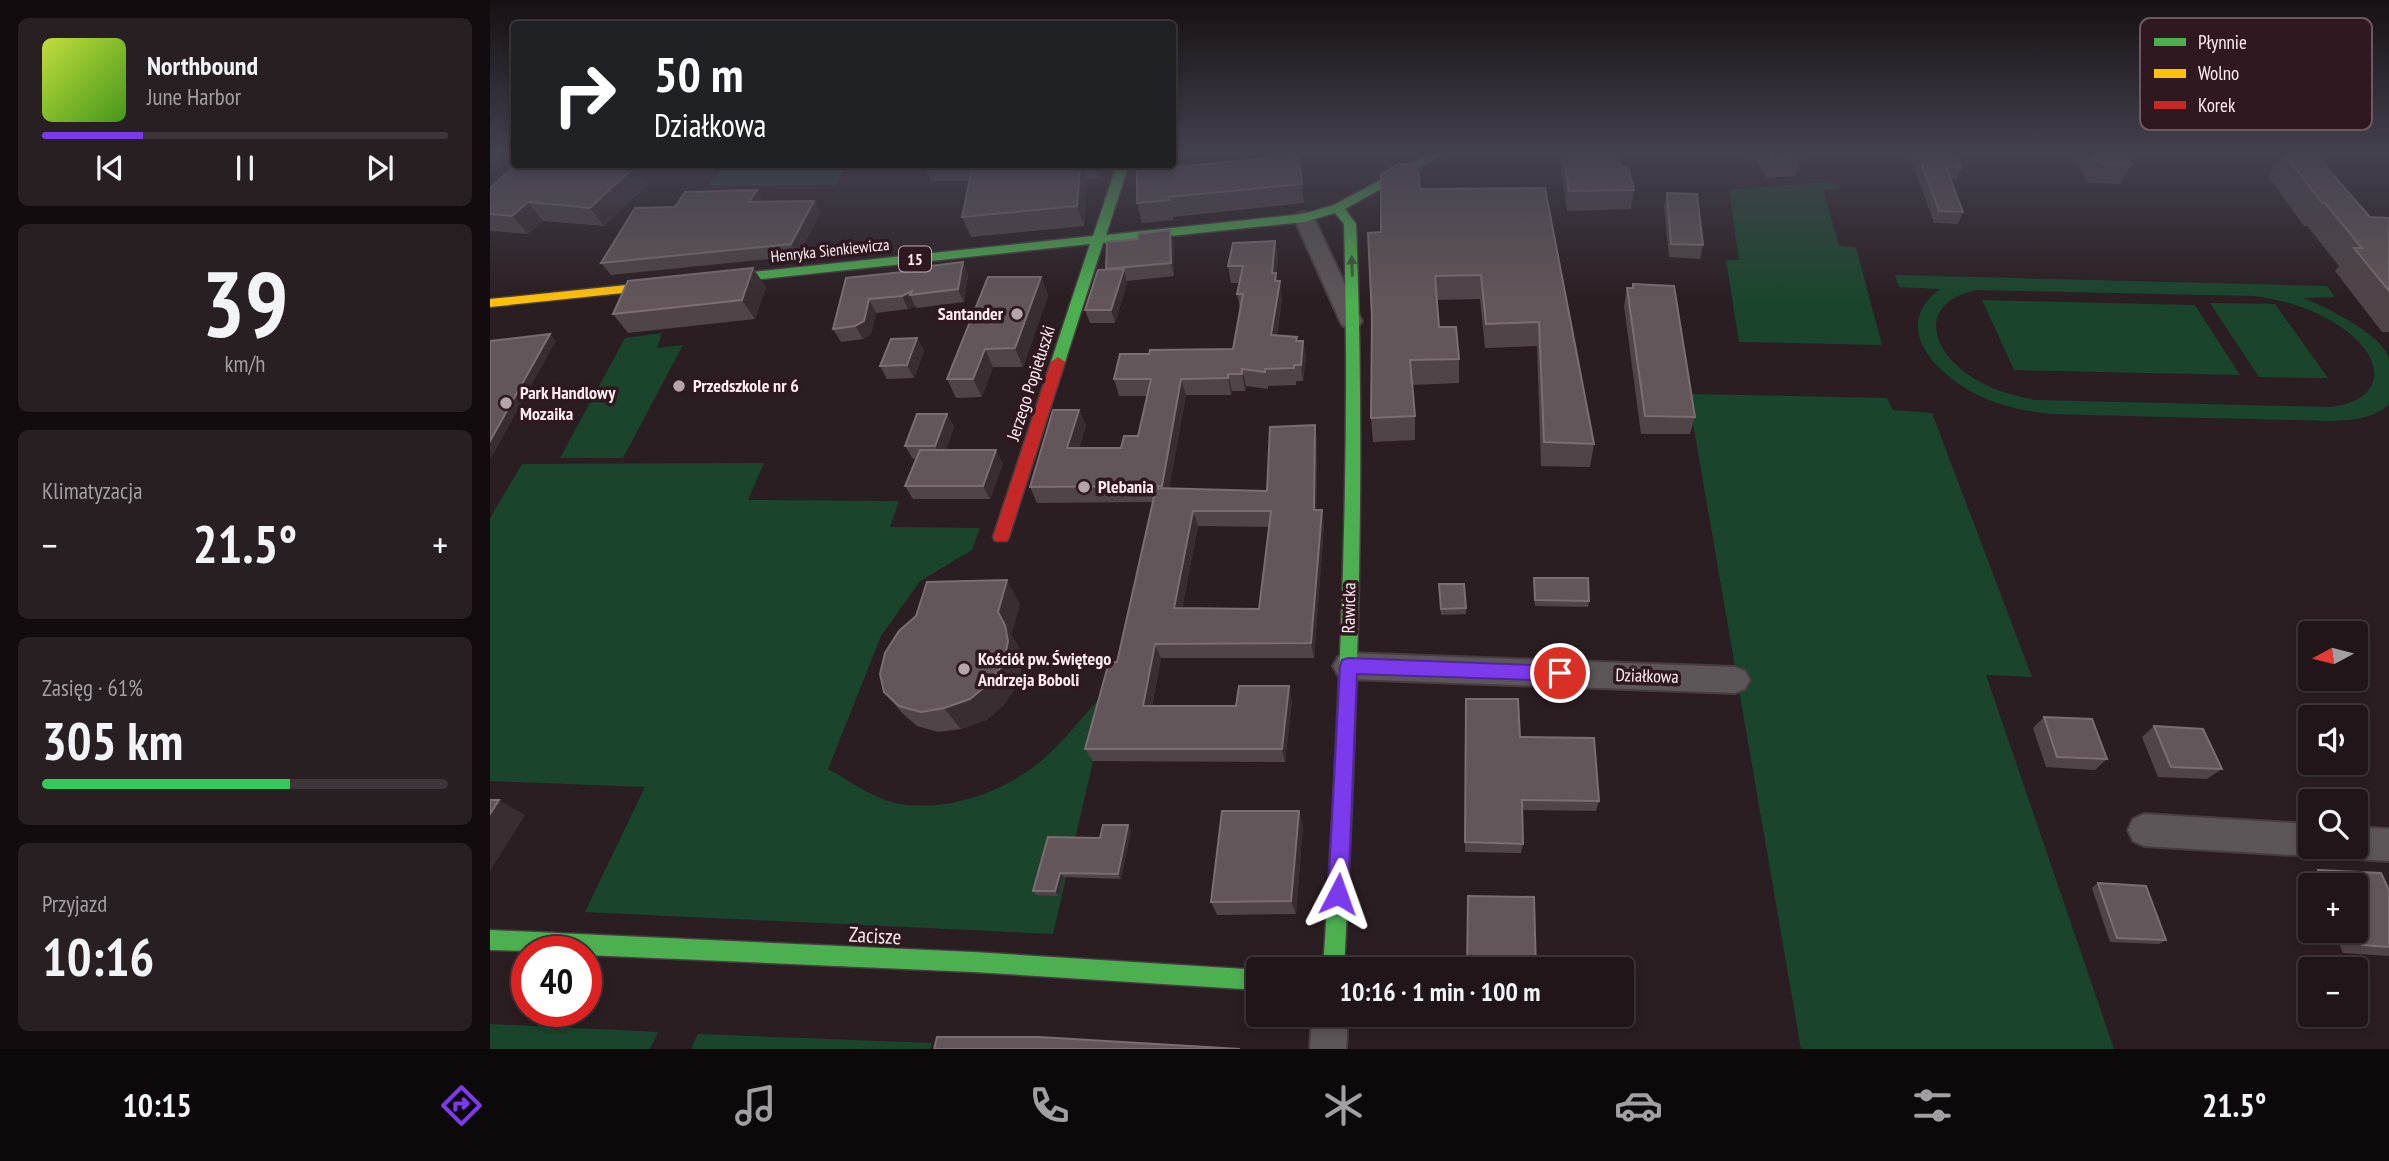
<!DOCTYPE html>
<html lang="pl">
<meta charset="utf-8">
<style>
body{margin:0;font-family:"PT Sans Narrow",sans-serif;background:#281f23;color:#f1f3f6;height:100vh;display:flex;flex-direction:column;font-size:26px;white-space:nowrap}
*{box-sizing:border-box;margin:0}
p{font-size:23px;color:#a29fa2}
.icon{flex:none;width:38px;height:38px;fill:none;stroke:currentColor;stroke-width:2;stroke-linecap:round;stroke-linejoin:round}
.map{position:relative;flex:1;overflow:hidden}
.side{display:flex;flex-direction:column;gap:18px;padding:18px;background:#120c0e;width:490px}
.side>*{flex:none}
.hud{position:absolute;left:21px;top:21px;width:665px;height:147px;border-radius:7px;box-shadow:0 4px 10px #0003,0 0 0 2px #3d3539;background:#202124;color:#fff;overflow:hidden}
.needle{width:46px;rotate:263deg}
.tools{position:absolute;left:1808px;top:621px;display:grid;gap:14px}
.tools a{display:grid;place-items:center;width:70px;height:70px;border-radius:7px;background:#20161a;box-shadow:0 4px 10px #0003,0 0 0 2px #3d3539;font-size:35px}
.speed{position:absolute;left:21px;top:936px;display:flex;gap:14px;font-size:35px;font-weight:700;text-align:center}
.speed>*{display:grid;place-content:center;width:91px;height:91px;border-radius:50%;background:#20161a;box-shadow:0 4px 10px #0003,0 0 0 2px #3d3539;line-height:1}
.speed .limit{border:10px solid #d22;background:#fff;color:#111}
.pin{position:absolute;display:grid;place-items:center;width:60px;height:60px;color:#fff;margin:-30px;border:4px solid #fff;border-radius:50%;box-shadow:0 2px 7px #0007}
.me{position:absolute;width:77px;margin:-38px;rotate:4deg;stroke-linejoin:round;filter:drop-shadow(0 0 5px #0008)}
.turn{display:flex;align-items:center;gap:24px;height:147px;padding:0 28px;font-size:32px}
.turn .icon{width:91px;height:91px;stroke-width:2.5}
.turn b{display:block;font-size:49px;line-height:60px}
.big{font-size:52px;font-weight:700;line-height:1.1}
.side .tile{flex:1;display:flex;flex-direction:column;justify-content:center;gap:10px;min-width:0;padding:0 24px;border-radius:10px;background:#281f23}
.side .dial{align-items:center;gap:0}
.dial b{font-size:91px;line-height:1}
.song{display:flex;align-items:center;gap:21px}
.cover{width:84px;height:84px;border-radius:10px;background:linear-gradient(135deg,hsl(70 70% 55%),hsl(100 70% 35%))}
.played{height:7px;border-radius:4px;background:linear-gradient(90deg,#7c3aed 25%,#3d3539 25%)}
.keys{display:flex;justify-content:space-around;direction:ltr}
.heat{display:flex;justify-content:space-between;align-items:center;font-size:38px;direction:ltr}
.charge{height:10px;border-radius:5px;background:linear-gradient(90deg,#34c759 61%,#3d3539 0)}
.trip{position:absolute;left:756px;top:957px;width:388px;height:70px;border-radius:7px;background:#20161a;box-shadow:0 4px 10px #0003,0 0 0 2px #3d3539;font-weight:700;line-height:70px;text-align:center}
.dock{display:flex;height:112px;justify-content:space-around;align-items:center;background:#0d090a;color:#a29fa2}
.dock .icon{width:49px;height:49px}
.dock .on{color:#7c3aed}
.dock b{font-size:32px;color:#f1f3f6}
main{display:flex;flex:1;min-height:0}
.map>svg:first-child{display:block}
</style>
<main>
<section class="side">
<div class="tile">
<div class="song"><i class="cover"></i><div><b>Northbound</b><p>June Harbor</p></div></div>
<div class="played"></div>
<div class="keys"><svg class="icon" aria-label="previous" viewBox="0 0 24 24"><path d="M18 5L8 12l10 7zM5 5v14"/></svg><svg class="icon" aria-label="pause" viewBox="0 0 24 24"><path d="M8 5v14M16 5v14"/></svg><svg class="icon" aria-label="next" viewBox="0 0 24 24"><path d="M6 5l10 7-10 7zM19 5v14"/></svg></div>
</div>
<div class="tile dial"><b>39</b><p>km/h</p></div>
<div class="tile"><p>Klimatyzacja</p>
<div class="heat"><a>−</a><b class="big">21.5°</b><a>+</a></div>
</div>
<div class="tile"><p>Zasięg · 61%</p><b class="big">305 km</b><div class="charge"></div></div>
<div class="tile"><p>Przyjazd</p><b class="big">10:16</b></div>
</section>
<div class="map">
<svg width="1899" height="1049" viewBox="0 0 1899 1049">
<rect width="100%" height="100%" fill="#2a1e22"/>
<path fill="#1a452c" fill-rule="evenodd" d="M233 165V164L357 165 345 185 218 186Z
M1336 182 1348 185 1349 190 1333 189 1349 246 1366 247 1392 345 1249 342 1236 260H1249L1239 190Z
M1405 275 1837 286 1845 297 1814 298C1835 307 1894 335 1899 359 1899 373 1899 390 1899 404 1883 419 1863 420 1842 421L1560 414C1533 411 1505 405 1482 392 1443 371 1401 325 1450 289L1409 287ZM1487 290 1764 296C1794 300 1825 309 1851 327 1895 357 1899 400 1840 407L1546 400C1525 396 1504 391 1485 379 1441 353 1425 303 1487 290Z
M1492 300 1705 305 1750 375 1524 370Z
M1720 303 1785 304 1838 378 1769 377Z
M172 333 167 348 193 345 133 458H70L135 338Z
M1198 394 1397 398 1403 410 1442 413 1542 677 1496 675 1624 1049H1311Z
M274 463 258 500 409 501 400 527 490 528 482 550 430 581 391 636 338 769C360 781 385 800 410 804 463 812 524 789 562 751 583 731 599 708 620 688L563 934 95 912 155 787 0 781V518L32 464Z
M0 1024 168 1032 160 1049H0Z
M208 1034 442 1043 440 1049H201Z"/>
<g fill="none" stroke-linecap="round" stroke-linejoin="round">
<g stroke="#473c40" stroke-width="4">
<path id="street" d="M814 212 821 214 824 218 872 321 869 326 861 328 853 326 850 321 804 218 807 214Z
M858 653 1245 667 1255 671 1260 680 1255 689 1245 693 858 679 848 675 843 666 848 657Z
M1654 814 1820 824V847H1833L1831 851 1820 856 1654 846 1643 841 1638 830 1643 819Z
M1866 827 1899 829V861L1866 859 1854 854 1851 847H1866Z
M822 1015H858L856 1049H820Z"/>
</g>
<g stroke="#473c40" stroke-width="3">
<path id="fast" d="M940 153H955L855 209 866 224C876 472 867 722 854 970H833C849 722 861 472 854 224L845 213 814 222 613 243 575 362 568 367 561 362 600 244 224 284 218 280 224 276 603 236 627 164H639L616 235 813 214 844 205Z
M0 930 483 952 771 970H768V990L483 972 96 955V952L0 950Z"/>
</g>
<g stroke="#473c40" stroke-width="3">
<path id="slow" d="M224 276 230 280 229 283 0 307V299Z"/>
</g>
<g stroke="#473c40" stroke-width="3">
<path id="jam" d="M568 357 575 362 519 537 517 541H505L503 537 561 362Z"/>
</g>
<use href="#street" fill="#5d5659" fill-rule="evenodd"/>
<use href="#fast" fill="#4caf50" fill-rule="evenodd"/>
<use href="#slow" fill="#ffc107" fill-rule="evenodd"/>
<use href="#jam" fill="#c62828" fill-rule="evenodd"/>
</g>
<path fill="#4f4448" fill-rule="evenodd" d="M1071 153H1128L1131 167 1144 190 1141 209 1077 211 1070 162Z
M1256 153H1308L1310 157 1305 176 1277 178 1265 158 1259 159Z
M1419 153H1466L1471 168 1466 180 1460 179 1473 212 1468 224 1444 223Z
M1581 153H1634L1641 164 1630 184 1598 183Z
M1794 153 1880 217 1899 218V332H1892L1845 271 1849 266 1817 226H1814L1778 176Z
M359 164H614L608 179H597L594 226 481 237 472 217 479 181H441L436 169 361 168Z
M144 167 157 185 114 226 53 221 38 234 0 231V188Z
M647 171 812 184 814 203 683 217V220L652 223 647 203Z
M1055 188 1104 444 1100 467 1051 466 1047 346 995 348 990 299 947 300 949 327 969 359V383L922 385 925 416V440L883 442 881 418 891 232 930 189Z
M1177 193 1213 245 1210 259 1179 257 1174 206Z
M324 201 330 213 308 256 121 275 111 263 185 207 274 202Z
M684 244V276L637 281V283L625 323H600L595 310 616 269Z
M788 257 786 275 792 298 787 335 807 337V341H813L816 357 813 381H806V385L778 386V389L756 386 755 391H742L741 395H696L679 488 777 491 825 425 827 441 826 510 834 525 824 658H671L662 706H746L802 700 795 762 603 761 595 749 627 662 663 502 547 503 540 487 589 410 596 426 589 448H631L648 436 657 396H629L624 379 659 354 743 349 750 309 747 294 749 283H741L738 266ZM708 526 779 527 769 609 692 608Z
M473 262 478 275 474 302 427 308 425 306 418 309 386 313 381 334 373 339 351 342 343 329 356 278 441 269Z
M551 277 558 296 533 367H503L492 397 466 398 457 379Z
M1143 284 1205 417 1200 434H1151L1134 306 1137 288H1142Z
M276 287 265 319 138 333 123 314Z
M427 338 434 351 424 378 397 379 390 366Z
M457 414 464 427 456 450 513 463 500 499H423L415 486 426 459H423L415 446Z
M1044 578 1099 601 1098 607 1045 606Z
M949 584 976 608V614L951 615Z
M530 604 521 635 529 647 532 663 528 684 513 706 496 720 471 729 448 732 427 726 413 714 394 692Z
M975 710 1030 737 1109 801 1106 811 1032 810 1033 844 1031 853 975 852Z
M1554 717 1617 759 1605 770 1556 767 1543 728Z
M1664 726 1732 769 1717 779 1668 777 1652 737Z
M813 825 806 914 727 915 721 902Z
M641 830 631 879 574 877 569 896 547 895 543 891 610 838Z
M1828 870 1899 890V956L1853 953 1843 931H1866V886H1820V899L1811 879Z
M1608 883 1676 940 1669 944 1620 942 1602 888Z
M976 1015H1048L1045 1025 976 1023Z"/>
<path fill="#382d31" d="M590 164H592L597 179 594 226 587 206Z
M604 164H614L608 179Z
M144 167 157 185 114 226 100 208Z
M267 190 274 202H259Z
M324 201 330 213 308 256 301 244Z
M38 202 53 221 38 234 22 216Z
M680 230 684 244V276L681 263Z
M785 241 788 257 786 275 789 290 790 281 792 298 784 352 781 335 782 273Z
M473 262 478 275 474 302 468 289Z
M263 268 276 287 265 319 252 300Z
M634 269 637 283 625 323 621 310Z
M551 277 558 296 533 367 525 348Z
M422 291 420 295 425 306 418 309 412 296Z
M379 299 386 313 381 334 373 339 365 326Z
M60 334 66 341 0 460V441Z
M427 338 434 351 424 378 417 365Z
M813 341 816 357 813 381 811 365Z
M495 349 503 367 492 397 483 379Z
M752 369 756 386 755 391 752 374Z
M738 374 742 391 741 395 738 378Z
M691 379 696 395 677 502 672 486Z
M589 410 596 426 584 465 577 448Z
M457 414 464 427 453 459 445 446Z
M825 425 827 441 826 526 824 510Z
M506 450 513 463 500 499 493 486Z
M832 510 834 525 824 658 821 643Z
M703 511 708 526 689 622 684 608Z
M517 580 530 604 521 635 529 647 532 663 528 684 513 706 496 720 471 729 454 708 508 612Z
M665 644 671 658 659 719 653 706Z
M799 686 802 700 795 762 792 749Z
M9 800 35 815 0 871V814Z
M809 811 813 825 806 914 801 901Z
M638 825 641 830 631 879 628 874Z
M570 873 574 877 569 896 565 891Z"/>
<path fill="#62565a" stroke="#7b6e72" stroke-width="2" fill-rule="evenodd" d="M1073 153H1128L1131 167H1138L1144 190 1079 191Z
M1279 153H1308L1310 157 1282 159Z
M1428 153H1466L1471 168 1456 167 1473 212 1449 211Z
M1603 153H1634L1641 164 1609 163Z
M1794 153 1825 154 1880 217 1899 218V291L1864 248H1872L1835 203H1832Z
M808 155 812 184 679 197V200L647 203V171Z
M27 164H113L144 167 100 208 38 202 22 216 0 214V188Z
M483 164H590L587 206 472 217Z
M909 164H928L930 189 1055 188 1104 444 1054 442 1049 322 996 324 991 275 945 276 949 327H966L969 359 920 360 925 416 881 418 882 317 878 233 891 232V174Z
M267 190 259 202 324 201 301 244 111 263 145 208 185 207 195 192Z
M1177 193 1207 194 1213 245 1181 244Z
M680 230 681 263 616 269 617 242 648 239V234Z
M785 241 782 273H786L785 281H790L781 335 807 337 806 341H813L811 365H804V368L775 369V372L752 369V374H738V378L691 379 672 486 540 487 563 410H589L577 448H631L634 436H648L661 379H624L630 354H659L660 350 743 349 753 294H747L753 266H738L743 243Z
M473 262 468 289 420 295 422 291 412 296 379 299 374 321 365 326 343 329 356 278 441 269V266Z
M263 268 252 300 123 314 138 281Z
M634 269 621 310H595L608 270Z
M498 277H551L525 348 495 349 483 379H457Z
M1143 284 1184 286 1205 417 1155 416 1137 288H1143Z
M60 334 0 441V341Z
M427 338 417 365 390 366 401 339Z
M427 414H457L445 446H415Z
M825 425 824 510H832L821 643 665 644 653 706H746L749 686H799L792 749H595L619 662H627L666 488 777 491 780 427ZM703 511H781L769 609 684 608Z
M430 450H506L493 486H415Z
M1044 578H1098L1099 601 1045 600Z
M517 580 508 612 515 625 518 641 514 663 498 684 480 699 454 708 431 712 409 706 394 692 390 674 395 653 409 631 426 616 437 582Z
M949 584H974L976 608 951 609Z
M976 699H1028L1030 737 1104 738 1109 801 1032 800 1033 844 975 842Z
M1554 717 1602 719 1617 759 1567 757Z
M1664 726 1713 729 1732 769 1681 767Z
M0 800H9L0 814Z
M732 811H809L801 901 721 902Z
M613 825H638L628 874 570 873 565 891H543L558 837 610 838Z
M1828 870 1891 873 1899 890V947L1872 945 1865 931 1866 886H1835Z
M1608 883 1656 886 1676 940 1627 938Z
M978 896 1044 897 1046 970H977Z
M447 1037H549L750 1049H444Z"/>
<defs><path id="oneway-solid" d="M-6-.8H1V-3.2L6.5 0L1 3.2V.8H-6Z" transform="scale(1.75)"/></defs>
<use fill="#3d5c36" href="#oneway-solid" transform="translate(862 266) rotate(-92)"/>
<linearGradient id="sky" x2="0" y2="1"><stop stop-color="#171013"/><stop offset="0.51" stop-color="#44414f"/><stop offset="1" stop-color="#44414f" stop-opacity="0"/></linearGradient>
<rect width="1899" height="300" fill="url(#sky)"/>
<path fill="#7c3aed" stroke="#51269a" stroke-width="2" d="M858 658 1070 666 1076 668 1079 673 1076 679 1070 681 867 674 858 894 855 901 848 904 840 901 838 894 850 666 852 660Z"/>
<g fill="#b4a5aa" stroke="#301821" stroke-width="2.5">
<circle cx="527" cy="314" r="7"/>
<circle cx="189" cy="386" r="7"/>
<circle cx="16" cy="403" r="7"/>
<circle cx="594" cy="487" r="7"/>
<circle cx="474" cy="669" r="7"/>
</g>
<g text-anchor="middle" stroke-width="7" stroke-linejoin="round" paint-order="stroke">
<g font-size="16" fill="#ffeef3" stroke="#301821">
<text transform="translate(340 250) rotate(-6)" y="6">Henryka Sienkiewicza</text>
</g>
<rect fill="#301821" stroke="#c1aeb4" stroke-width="2" x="409" y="246.5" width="32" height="25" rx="5"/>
<g font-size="16" font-weight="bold" fill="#ffeef3">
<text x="425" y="265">15</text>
</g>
<g font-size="18" font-weight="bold" fill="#ffeef3" stroke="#301821" text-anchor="start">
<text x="513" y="320" text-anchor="end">Santander</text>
<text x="203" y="392">Przedszkole nr 6</text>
<text x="30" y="399">Park Handlowy<tspan x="30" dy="21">Mozaika</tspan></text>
<text x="608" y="493">Plebania</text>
<text x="488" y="665">Kościół pw. Świętego<tspan x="488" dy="21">Andrzeja Boboli</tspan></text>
</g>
<g font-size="18" fill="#ffeef3" stroke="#301821">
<text transform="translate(541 383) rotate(-72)" y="6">Jerzego Popiełuszki</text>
<text transform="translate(859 608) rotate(-89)" y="6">Rawicka</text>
<text transform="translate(1157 676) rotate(2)" y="6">Działkowa</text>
</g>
<g font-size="21" fill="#ffeef3" stroke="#301821">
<text transform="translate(385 936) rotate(3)" y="7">Zacisze</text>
</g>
</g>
<rect x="1650" y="18" width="232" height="112" rx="10" fill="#301821" stroke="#6e5860" stroke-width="2"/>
<rect x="1664" y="38" width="32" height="8" fill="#4caf50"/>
<rect x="1664" y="69" width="32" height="9" fill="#ffc107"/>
<rect x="1664" y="101" width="32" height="8" fill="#c62828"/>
<g font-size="19" fill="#ffeef3">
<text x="1708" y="49">Płynnie</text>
<text x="1708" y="80">Wolno</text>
<text x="1708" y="112">Korek</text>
</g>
</svg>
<div class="tools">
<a><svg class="needle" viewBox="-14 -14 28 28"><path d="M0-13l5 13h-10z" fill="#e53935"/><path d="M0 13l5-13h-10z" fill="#a29fa2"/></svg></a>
<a><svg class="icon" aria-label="sound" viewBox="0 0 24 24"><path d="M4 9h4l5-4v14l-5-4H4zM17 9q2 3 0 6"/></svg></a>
<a><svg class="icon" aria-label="search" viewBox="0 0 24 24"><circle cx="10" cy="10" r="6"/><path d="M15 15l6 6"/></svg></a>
<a>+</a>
<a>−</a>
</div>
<div class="speed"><div class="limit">40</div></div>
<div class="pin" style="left:1070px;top:673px;background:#d93025"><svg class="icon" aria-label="arrive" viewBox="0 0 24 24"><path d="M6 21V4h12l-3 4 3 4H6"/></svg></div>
<svg class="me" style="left:848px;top:894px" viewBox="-20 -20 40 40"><path d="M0-17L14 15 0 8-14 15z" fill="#7c3aed" stroke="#fff" stroke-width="4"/></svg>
<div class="trip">10:16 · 1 min · 100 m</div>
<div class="hud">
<div class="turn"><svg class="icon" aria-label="right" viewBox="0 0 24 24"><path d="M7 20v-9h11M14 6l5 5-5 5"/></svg><div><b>50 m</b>Działkowa</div></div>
</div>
</div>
</main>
<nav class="dock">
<b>10:15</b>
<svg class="icon on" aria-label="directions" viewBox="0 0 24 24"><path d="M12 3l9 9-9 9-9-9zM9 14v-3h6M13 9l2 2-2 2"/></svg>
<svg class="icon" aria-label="music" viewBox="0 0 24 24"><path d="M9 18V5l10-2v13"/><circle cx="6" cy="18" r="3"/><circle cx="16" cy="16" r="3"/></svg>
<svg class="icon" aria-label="phone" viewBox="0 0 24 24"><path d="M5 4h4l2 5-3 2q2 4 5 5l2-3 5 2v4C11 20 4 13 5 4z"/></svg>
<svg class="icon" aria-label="climate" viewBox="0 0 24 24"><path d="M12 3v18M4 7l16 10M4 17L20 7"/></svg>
<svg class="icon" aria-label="car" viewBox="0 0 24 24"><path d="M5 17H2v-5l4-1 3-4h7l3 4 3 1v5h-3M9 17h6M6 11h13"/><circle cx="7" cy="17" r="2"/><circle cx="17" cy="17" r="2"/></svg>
<svg class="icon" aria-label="filters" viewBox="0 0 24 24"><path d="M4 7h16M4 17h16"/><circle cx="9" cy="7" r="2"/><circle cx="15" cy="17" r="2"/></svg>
<b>21.5°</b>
</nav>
